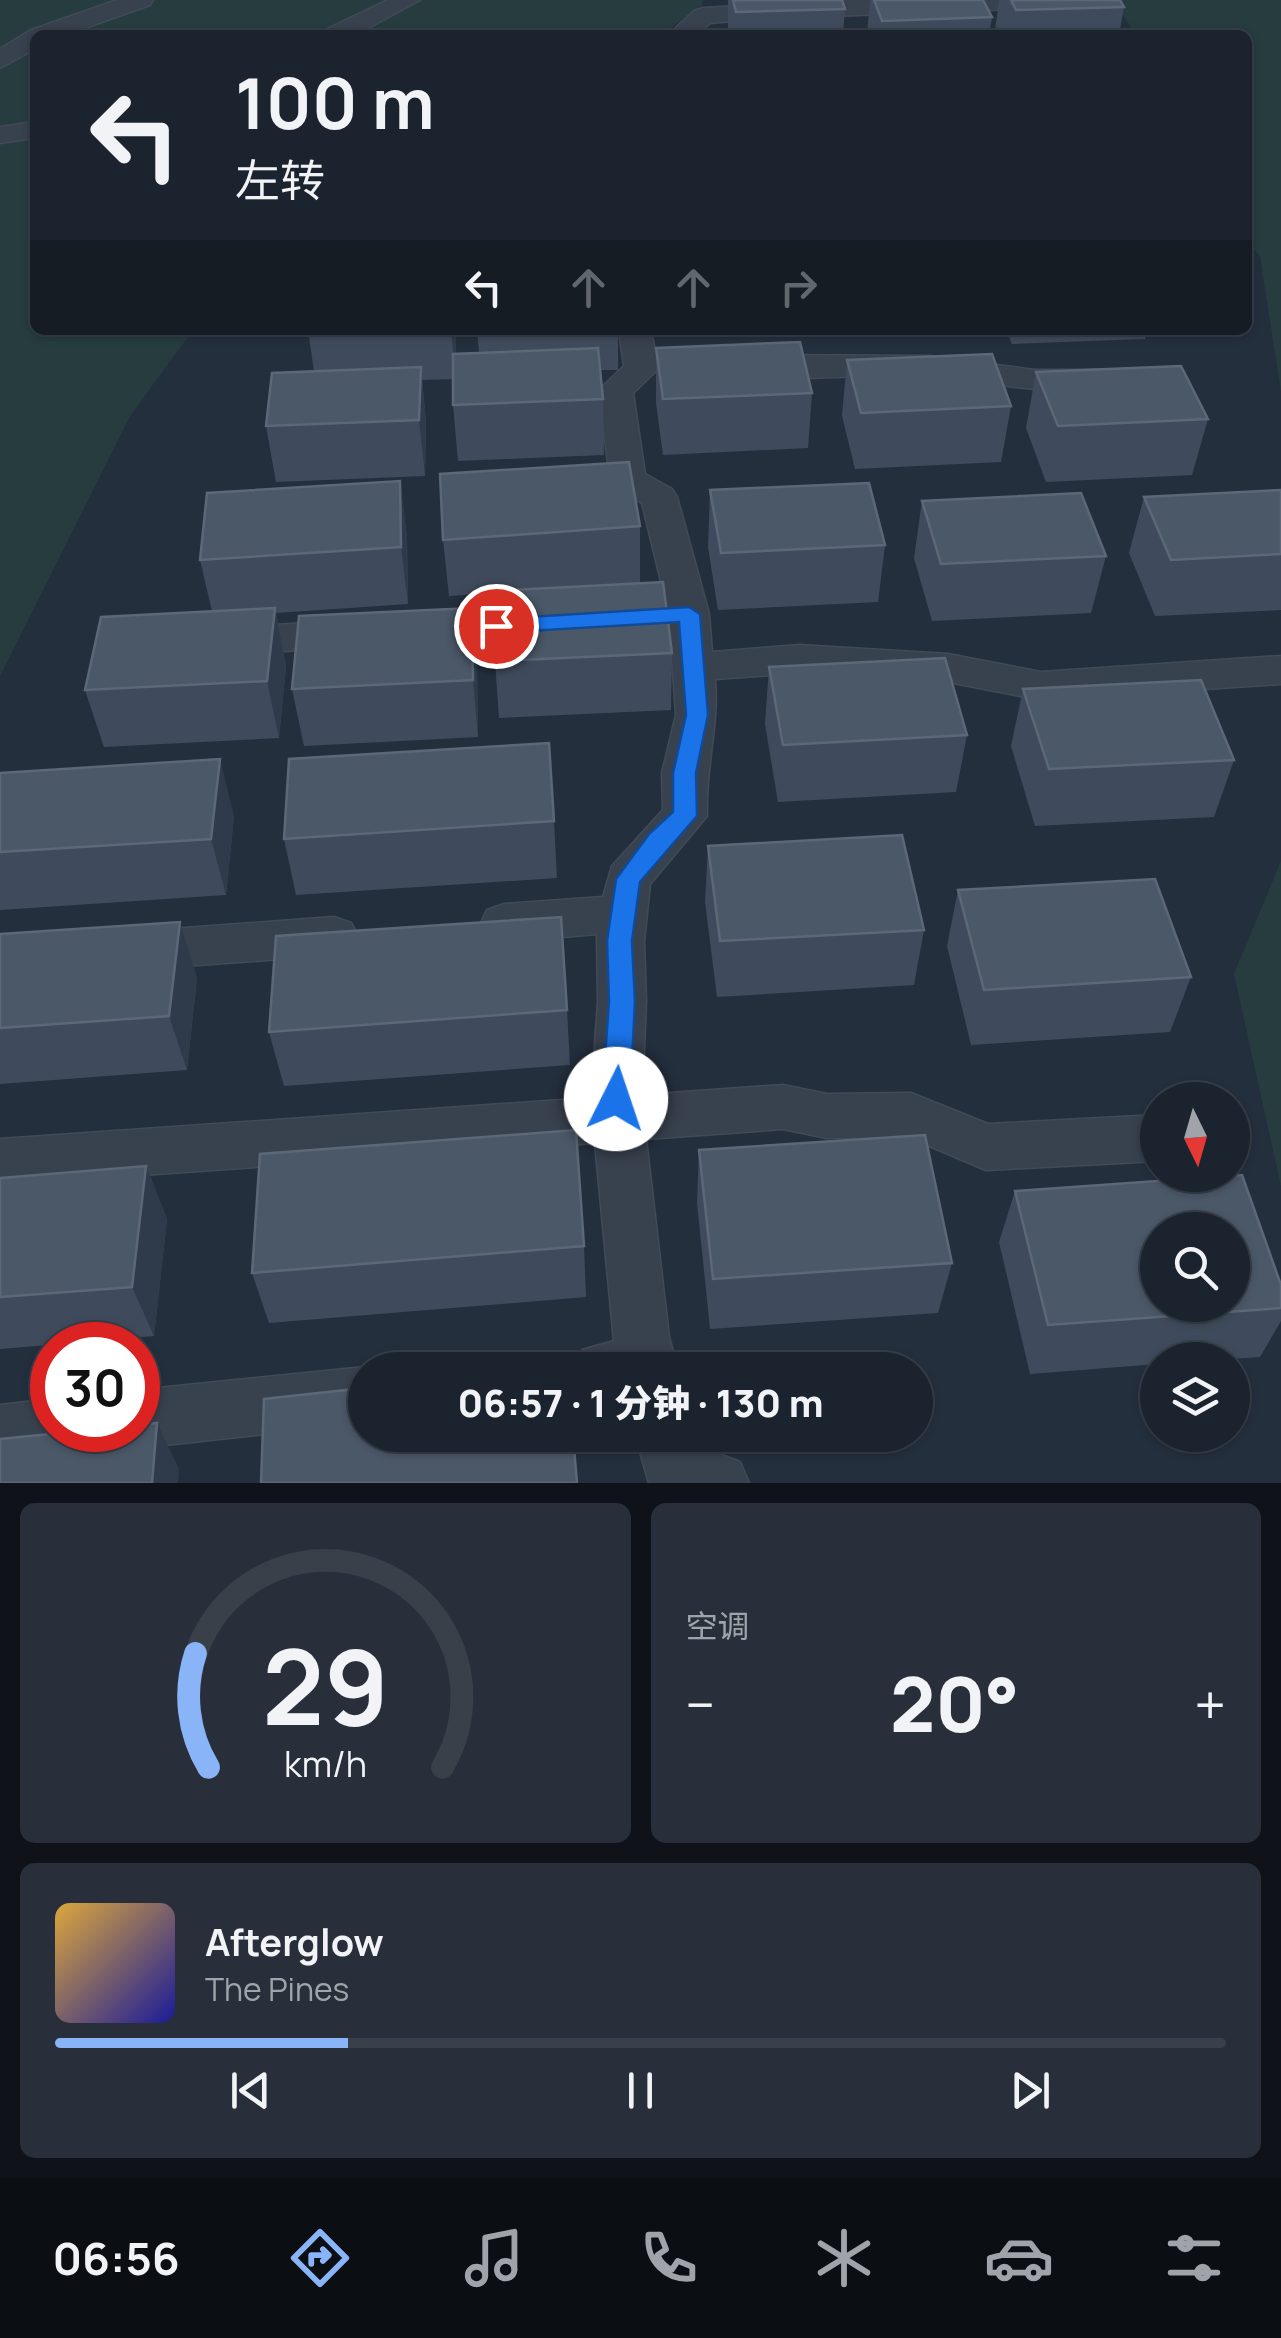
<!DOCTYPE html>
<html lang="zh">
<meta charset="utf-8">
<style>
body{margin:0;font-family:Manrope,"Noto Sans SC",sans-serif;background:#282f3a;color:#f1f3f6;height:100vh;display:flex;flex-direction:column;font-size:38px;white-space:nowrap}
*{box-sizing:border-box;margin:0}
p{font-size:32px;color:#a0a4aa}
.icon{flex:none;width:55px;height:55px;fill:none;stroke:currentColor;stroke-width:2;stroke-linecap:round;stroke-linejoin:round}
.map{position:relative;height:1483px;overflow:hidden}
.details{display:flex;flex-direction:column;gap:20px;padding:20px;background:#0f1319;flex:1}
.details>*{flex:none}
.top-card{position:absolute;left:30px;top:30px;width:1222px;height:305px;border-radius:15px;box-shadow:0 2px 8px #0004,0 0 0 2px #39404a;background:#1b232e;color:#f1f3f6;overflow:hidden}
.needle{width:65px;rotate:175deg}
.tools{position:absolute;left:1140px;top:1082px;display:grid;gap:20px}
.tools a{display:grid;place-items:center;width:110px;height:110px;border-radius:50%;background:#1b232e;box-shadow:0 2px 8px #0004,0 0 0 2px #39404a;font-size:50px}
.speed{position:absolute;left:30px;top:1322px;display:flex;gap:20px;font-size:50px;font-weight:700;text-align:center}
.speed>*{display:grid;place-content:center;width:130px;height:130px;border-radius:50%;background:#1b232e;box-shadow:0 2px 8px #0004,0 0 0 2px #39404a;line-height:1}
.speed .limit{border:15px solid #d22;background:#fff;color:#111}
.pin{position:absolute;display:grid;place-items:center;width:85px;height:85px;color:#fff;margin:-42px;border:5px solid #fff;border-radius:50%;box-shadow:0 2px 10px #0007}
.me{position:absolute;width:110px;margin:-55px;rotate:4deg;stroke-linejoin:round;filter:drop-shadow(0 0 8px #0008)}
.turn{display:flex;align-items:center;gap:35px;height:210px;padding:0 40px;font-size:45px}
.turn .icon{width:130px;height:130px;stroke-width:2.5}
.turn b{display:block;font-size:70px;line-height:85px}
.lanes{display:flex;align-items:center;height:95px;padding:0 40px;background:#0003;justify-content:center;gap:50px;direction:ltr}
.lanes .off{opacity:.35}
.big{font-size:75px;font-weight:800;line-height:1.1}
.details .tile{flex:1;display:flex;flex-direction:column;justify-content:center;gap:15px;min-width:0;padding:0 35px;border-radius:15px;background:#282f3a}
.details .dial{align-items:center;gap:0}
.dial svg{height:260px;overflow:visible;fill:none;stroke:#39404a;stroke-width:7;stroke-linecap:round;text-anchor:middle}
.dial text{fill:#f1f3f6;stroke:none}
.song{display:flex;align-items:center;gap:30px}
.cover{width:120px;height:120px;border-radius:15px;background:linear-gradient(135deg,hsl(40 70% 55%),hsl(240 70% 35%))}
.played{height:10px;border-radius:5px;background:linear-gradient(90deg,#8ab4f8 25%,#39404a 25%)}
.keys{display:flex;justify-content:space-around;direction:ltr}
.heat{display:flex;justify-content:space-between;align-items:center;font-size:55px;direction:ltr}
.details .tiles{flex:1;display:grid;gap:20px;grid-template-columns:1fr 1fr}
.tile:last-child{grid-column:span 2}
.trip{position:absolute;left:348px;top:1352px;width:585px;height:100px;border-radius:50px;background:#1b232e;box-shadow:0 2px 8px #0004,0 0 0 2px #39404a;font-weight:800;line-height:100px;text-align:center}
.tab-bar{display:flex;height:160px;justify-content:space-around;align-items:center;background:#0b0e12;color:#a0a4aa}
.tab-bar .icon{width:70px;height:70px}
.tab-bar .active{color:#8ab4f8}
.tab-bar b{font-size:45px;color:#f1f3f6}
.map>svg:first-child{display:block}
</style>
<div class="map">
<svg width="1281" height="1483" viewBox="0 0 1281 1483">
<rect width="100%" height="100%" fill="#242f3e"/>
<path fill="#263c3f" d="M0 0H703L702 5 661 35H35V330H193L130 416 0 676Z
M1113 0H1281V392L1260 256 1248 243V35H1136Z
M1281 861V1186L1234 974Z"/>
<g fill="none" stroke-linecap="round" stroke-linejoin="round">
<g stroke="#414a57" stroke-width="3">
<path id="minor" d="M117 0H153L150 5 65 35H35V49L0 68V49L31 30Z
M388 0H420L355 35H321L325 30Z
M853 0H1075L1063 7 757 19 710 23 696 35H668L694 11 703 8Z
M35 122V138L0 143V127Z
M619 330H651L658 369 633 393 645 474 672 489 677 497 709 614 712 652 799 645 948 654 1041 672 1281 656V684L1041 700 948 682 799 673 715 679C719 727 705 767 707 816L650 884 644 941 646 1002 642 1095 783 1085 827 1094 911 1093 988 1124 1158 1115V1161L986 1170 908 1137 827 1138 783 1129 646 1139 669 1337 678 1370H573L582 1350 614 1341 595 1143 0 1185V1139L591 1098 598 1002 597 934 504 942 487 936 481 923 487 910 504 904 603 897 612 866 663 810 662 773 676 715 669 614 642 503 615 487 610 479 599 390 624 366Z
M746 355 929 356 1034 370H1106L1111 377 1106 384C1046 399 988 380 928 376 871 372 787 385 734 372L729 365 734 358Z
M550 610 564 614 570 623 564 632 416 644 402 641 396 631 402 621 416 618Z
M355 620 369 624 375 634 369 644 226 656 212 652 206 642 212 632 226 628Z
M334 917 351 923 358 936 351 949 334 955 130 970 113 964 106 951 113 938 130 932Z
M365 1367 373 1370H365V1423L138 1448 117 1440 113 1430H138V1390Z
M52 1399V1430H81L73 1449 52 1457 0 1463V1405Z
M635 1435H693L696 1445 740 1462 749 1483H649Z"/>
</g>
<use href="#minor" fill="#38414e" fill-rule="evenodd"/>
</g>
<path fill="#3f4b5c" d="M728 0H842L845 9 843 35H728Z
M870 0H983L992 17 989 35H867Z
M999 0H1120L1124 7 1119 35H997L995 31Z
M308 330H456V353L479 352 477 330H618V370H601L603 399 604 455 458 461 453 405V379L422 380 426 422 425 476 276 482 266 426 314 371Z
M837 330H916L838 333Z
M1006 330H1147L1145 339 1012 344Z
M656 348 812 393 808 448 663 455 656 403Z
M847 360 1011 406 1001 462 855 469 842 416Z
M1036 372 1208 419 1192 475 1046 482 1026 428Z
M400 481 407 537 408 604 276 613 286 666 279 738 104 747 85 690 212 611 200 560Z
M710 490 885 545 878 602 718 610 708 547Z
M1281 490V610L1155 616 1129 553 1144 497Z
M922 501 1106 556 1091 613 932 621 914 558Z
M640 526V583L672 653 671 710 499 718 495 661 493 593 449 596 443 540Z
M477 665 478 737 304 746 292 689Z
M769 667 967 735 956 792 778 802 765 724Z
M1023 689 1234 760 1214 817 1035 826 1011 746Z
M0 773 234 816 226 895 0 910Z
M554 821 557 878 296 895 284 839Z
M708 846 924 930 914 985 717 997 705 902Z
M958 890 1191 977 1170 1032 971 1045 947 946Z
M180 922 197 978 187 1070 0 1084V934Z
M567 1010 570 1065 284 1086 269 1032Z
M699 1150 952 1263 938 1313 710 1329 697 1203Z
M146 1166 167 1219 154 1336 0 1349V1178Z
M1015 1191 1281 1285V1321L1260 1357 1217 1360H1158V1364L1030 1374 999 1242Z
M584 1246 586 1297 269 1323 252 1273Z"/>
<path fill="#2f3b4b" d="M451 330H456V379Z
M421 367 426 422 425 476 419 420Z
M400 481 407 537 408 604 401 547Z
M275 608 286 666 279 738 267 681Z
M472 608 477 665 478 737 473 680Z
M220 759 234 816 226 895 211 839Z
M180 922 197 978 187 1070 169 1016Z
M146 1166 167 1219 154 1336 132 1287Z
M157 1423 179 1469 178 1483H152Z"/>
<path fill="#4b5868" stroke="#5c6777" stroke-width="2.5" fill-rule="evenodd" d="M733 0H842L845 9 736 12Z
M874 0H983L992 17 882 21Z
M1011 0H1120L1124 7 1016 10Z
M800 342 812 393 663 399 656 348Z
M598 348 603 399 453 405V354Z
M992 354 1011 406 861 413 847 360Z
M1181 366 1208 419 1058 426 1036 372Z
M421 367 419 420 266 426 272 373Z
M629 462 640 526 443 540 440 474Z
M400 481 401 547 200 560 207 493Z
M869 483 885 545 721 553 710 490Z
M1281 490V554L1171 560 1144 497Z
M1081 493 1106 556 941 564 922 501Z
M663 582 672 653 495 661 493 591Z
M275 608 267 681 85 690 101 617Z
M472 608 473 680 292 689 299 616Z
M945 658 967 735 783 745 769 667Z
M1201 680 1234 760 1049 769 1023 689Z
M549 743 554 821 284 839 289 759Z
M220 759 211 839 0 852V773Z
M902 835 924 930 720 941 708 846Z
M1155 879 1191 977 984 990 958 890Z
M561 917 567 1010 269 1032 276 936Z
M180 922 169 1016 0 1028V934Z
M576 1130 584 1246 252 1273 260 1154Z
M925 1135 952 1263 713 1279 699 1150Z
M146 1166 132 1287 0 1297V1178Z
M1242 1175 1281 1285V1308L1048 1325 1015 1191ZM1158 1230H1232V1305H1158Z
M568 1367V1370H537Z
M365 1388V1435H573L577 1483H261L264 1399Z
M157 1423 152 1483H0V1439L90 1430H138V1425Z"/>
<path fill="#1a73e8" stroke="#114b97" stroke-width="2.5" d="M689 607 700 614 708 715 696 773 697 816 640 882 632 941 635 1002 630 1099 626 1108 616 1111 606 1108 602 1099 609 1002 607 941 616 879 649 834 673 812V773L686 715 679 622 496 633 485 626 496 619Z"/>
</svg>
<div class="tools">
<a><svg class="needle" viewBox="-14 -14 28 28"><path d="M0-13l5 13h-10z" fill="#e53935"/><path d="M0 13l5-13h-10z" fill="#a0a4aa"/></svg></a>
<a><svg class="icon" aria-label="search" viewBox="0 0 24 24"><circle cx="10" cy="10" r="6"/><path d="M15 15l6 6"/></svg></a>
<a><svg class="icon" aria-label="layers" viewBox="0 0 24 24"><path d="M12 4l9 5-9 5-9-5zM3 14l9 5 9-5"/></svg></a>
</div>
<div class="speed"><div class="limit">30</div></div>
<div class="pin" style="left:496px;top:626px;background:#d93025"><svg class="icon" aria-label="arrive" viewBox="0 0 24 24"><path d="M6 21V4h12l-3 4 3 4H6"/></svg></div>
<svg class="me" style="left:616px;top:1099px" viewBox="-20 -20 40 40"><circle r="19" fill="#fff"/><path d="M0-13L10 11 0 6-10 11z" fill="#1a73e8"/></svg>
<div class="trip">06:57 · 1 分钟 · 130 m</div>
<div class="top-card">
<div class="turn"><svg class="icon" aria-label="left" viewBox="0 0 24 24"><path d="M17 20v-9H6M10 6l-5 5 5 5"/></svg><div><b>100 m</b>左转</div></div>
<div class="lanes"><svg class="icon" aria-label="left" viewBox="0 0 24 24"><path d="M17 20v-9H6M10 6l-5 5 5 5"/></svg><svg class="icon off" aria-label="ahead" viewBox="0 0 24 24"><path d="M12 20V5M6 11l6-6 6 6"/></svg><svg class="icon off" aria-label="ahead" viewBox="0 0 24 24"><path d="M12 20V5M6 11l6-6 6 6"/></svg><svg class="icon off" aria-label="right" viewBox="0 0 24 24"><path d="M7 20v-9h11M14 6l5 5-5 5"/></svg></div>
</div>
</div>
<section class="details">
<div class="tiles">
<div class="tile dial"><svg viewBox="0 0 100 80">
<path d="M14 69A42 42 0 1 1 86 69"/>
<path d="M14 69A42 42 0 0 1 10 34" stroke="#8ab4f8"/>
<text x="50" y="56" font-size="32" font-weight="700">29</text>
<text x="50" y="72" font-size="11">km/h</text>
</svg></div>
<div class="tile"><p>空调</p>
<div class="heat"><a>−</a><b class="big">20°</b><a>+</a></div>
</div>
<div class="tile">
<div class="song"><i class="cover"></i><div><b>Afterglow</b><p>The Pines</p></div></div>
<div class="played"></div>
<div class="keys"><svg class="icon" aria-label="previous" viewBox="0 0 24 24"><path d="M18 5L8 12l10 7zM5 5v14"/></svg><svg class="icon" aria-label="pause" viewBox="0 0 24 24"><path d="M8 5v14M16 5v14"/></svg><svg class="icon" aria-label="next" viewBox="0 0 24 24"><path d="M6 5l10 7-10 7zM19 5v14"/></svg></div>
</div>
</div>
</section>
<nav class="tab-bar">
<b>06:56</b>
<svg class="icon active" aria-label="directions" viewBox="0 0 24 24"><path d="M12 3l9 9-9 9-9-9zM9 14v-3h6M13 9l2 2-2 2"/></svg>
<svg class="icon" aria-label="music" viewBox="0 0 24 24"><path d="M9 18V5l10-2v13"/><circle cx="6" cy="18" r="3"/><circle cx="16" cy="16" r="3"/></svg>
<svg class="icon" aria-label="phone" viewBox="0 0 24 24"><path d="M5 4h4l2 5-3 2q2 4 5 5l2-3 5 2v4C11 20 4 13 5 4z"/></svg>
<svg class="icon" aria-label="climate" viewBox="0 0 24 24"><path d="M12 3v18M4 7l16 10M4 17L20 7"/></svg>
<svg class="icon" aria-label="car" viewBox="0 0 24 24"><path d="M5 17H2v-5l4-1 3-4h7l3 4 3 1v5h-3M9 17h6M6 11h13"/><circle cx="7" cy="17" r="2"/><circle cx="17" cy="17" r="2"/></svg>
<svg class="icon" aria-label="filters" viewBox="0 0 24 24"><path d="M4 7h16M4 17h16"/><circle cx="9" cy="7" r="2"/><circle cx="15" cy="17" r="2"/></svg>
</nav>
